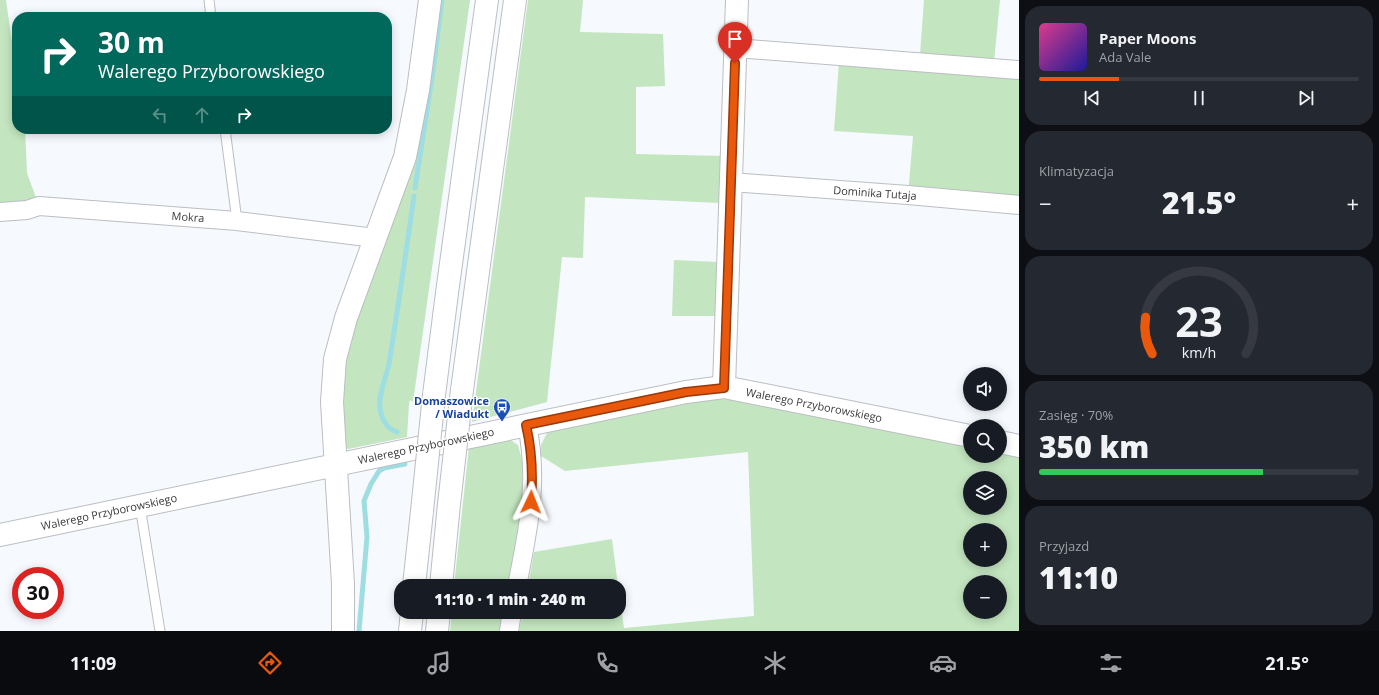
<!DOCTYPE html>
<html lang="pl">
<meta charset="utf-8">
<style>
body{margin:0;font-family:"Open Sans",sans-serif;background:#242831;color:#f1f3f6;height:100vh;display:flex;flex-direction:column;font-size:15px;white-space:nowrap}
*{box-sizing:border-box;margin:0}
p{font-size:13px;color:#9ea1a6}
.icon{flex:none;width:22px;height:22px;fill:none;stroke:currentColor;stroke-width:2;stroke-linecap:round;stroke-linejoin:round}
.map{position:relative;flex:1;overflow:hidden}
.drawer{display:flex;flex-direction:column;gap:6px;padding:6px;background:#0d0f14;width:360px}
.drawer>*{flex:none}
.hud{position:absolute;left:12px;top:12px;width:380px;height:122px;border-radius:16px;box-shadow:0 2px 10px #0003;background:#00695c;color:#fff;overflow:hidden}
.fabs{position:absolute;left:963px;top:367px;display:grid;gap:8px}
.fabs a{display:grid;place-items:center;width:44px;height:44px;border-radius:50%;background:#171b24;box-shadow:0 2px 10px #0003;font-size:20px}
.speed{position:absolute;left:12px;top:567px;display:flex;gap:8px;font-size:20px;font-weight:700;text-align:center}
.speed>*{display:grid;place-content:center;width:52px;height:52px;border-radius:50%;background:#171b24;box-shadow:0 2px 10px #0003;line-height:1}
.speed .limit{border:6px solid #d22;background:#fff;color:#111}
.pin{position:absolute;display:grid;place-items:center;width:34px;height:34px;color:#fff;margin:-41px -17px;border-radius:50% 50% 50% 0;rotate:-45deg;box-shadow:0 0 4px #0007}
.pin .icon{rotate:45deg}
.me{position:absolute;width:44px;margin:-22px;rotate:2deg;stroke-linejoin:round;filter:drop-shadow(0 0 3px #0008)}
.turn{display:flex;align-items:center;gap:14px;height:84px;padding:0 20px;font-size:18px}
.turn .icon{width:52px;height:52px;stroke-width:2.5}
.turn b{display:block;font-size:28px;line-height:34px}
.lanes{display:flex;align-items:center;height:38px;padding:0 20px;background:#0003;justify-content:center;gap:20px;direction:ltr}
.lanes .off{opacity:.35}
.big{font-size:30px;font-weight:800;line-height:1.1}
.drawer .card{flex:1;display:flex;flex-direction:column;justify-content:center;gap:6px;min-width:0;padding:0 14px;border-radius:16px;background:#242831}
.drawer .dial{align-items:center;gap:0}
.dial svg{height:104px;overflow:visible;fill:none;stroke:#363941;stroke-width:7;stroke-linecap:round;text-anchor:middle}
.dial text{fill:#f1f3f6;stroke:none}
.song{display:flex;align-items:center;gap:12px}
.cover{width:48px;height:48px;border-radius:6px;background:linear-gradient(135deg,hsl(330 70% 55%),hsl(240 70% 35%))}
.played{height:4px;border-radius:2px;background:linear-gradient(90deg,#ea580c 25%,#363941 25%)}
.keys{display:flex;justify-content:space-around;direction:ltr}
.heat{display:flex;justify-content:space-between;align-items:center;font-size:22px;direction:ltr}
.charge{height:6px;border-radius:3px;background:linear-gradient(90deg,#34c759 70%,#363941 0)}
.trip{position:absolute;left:394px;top:579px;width:232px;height:40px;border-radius:16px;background:#171b24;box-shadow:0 2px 10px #0003;font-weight:800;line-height:40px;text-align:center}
.tabs{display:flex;height:64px;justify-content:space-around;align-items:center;background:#090b0e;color:#9ea1a6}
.tabs .icon{width:28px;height:28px}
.tabs .active{color:#ea580c}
.tabs b{font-size:18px;color:#f1f3f6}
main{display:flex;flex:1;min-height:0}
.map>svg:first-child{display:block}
</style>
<main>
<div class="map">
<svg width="1019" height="631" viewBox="0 0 1019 631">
<rect width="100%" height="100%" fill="#f6f9fd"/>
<path fill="#c3e5bf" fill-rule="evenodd" d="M0 0H6L17 77V129H25L27 173 39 206 0 212Z
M436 0H470L413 402 410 400 409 404 407 437 348 449 344 446 340 375Z
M528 0H583L580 32 663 34 665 86 636 87V154L724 156 721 203 585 197 583 258 562 257 547 402 472 422Z
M924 0H1000L994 62 920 55Z
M839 62 1019 78V205L908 195 913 136 834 131Z
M674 260 718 262 716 316H672Z
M721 399 746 401 970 444V456H1000V450L1019 453V631H519L523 612H619V593L624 628 754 616 748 452 565 471 541 456V445L547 433 562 428 706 400ZM970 478H1000V508H970ZM970 530H1000V560H970ZM970 582H1000V612H970Z
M509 439 518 445 522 460 523 502 508 586H454L469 447Z
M612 539 618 586H528L534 552Z
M452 612H503L500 631H450Z"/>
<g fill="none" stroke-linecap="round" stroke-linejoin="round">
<path stroke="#9edee3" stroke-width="5" d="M415 188 433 71 442 0
M397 432C387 429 382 419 380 409 378 394 386 378 389 364 398 308 406 252 414 196
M359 631 367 537 364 501 371 484 379 471 384 468 405 464"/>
<g stroke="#bbbec2" stroke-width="11">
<path id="service" d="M209 0 211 17
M225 129 237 221
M140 506 160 631"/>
</g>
<g stroke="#bbbec2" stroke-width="20">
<path id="minor" d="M736 48 1019 70
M731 182 908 195 1019 205
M0 212 27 210 39 206 237 221 375 238
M517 586C528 530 539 482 527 425
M509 631 512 612"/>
</g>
<g stroke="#bbbec2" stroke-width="24">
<path id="tertiary" d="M724 387 737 0
M1000 442 1019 446
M0 535 686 392 724 387 970 436
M343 631V584L332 402 335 359 346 318 405 157 418 90 430 0"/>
</g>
<g stroke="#bbbec2" stroke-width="24">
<path id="motorway" d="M462 390 515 0
M434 395 447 293 487 0
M414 586 422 511
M441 586 449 504
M410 631 412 612
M437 631 439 612"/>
</g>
<use href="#service" stroke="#fff" stroke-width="9"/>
<use href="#minor" stroke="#fff" stroke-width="18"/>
<use href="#tertiary" stroke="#fff" stroke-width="22"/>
<use href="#motorway" stroke="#fff" stroke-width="22"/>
<g stroke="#bbbec2" stroke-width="24" stroke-linecap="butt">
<path id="motorway-bridge" d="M449 504 462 390
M422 511 434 395"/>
</g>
<use href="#motorway-bridge" stroke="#fff" stroke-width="22"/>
</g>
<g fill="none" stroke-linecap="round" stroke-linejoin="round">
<g stroke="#983908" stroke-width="10">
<path id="route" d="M531 502C533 476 532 450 526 425L686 392 724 388 735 63"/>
</g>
<use href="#route" stroke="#ea580c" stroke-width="7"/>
</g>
<defs>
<g id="bus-pin" transform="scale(0.9)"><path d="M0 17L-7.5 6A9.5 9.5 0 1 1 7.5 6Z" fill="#1a4fb4" stroke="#fff"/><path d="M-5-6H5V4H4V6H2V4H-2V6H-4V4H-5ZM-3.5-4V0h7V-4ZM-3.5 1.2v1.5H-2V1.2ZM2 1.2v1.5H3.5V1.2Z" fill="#fff"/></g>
</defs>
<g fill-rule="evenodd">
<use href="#bus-pin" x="502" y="407"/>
</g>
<g text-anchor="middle" stroke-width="3" stroke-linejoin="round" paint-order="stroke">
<g font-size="11" fill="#3a3b3c" stroke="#fff">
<text transform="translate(875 193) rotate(4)" y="4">Dominika Tutaja</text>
<text transform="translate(188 217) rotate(4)" y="4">Mokra</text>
<text transform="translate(814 405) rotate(11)" y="4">Walerego Przyborowskiego</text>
<text transform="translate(426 446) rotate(-12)" y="4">Walerego Przyborowskiego</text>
<text transform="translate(109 512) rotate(-12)" y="4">Walerego Przyborowskiego</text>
</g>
<g font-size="11" font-weight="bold" fill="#164399" stroke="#fff" text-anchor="end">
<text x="489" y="405">Domaszowice<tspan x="489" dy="13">/ Wiadukt</tspan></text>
</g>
</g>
</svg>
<div class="fabs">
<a><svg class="icon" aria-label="sound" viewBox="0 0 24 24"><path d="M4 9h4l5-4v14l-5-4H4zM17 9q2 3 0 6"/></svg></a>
<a><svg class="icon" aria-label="search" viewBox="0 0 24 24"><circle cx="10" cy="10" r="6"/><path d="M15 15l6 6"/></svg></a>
<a><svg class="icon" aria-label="layers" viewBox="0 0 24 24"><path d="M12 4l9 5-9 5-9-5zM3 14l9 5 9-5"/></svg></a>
<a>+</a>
<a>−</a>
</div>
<div class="speed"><div class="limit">30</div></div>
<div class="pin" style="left:735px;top:63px;background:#d93025"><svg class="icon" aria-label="arrive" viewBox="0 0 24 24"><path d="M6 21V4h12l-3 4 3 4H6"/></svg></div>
<svg class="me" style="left:531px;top:502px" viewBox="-20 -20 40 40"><path d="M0-17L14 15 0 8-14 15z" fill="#ea580c" stroke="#fff" stroke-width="4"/></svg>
<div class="trip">11:10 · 1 min · 240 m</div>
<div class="hud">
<div class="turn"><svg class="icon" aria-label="right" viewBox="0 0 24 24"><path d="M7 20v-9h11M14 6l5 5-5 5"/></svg><div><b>30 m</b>Walerego Przyborowskiego</div></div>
<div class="lanes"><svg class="icon off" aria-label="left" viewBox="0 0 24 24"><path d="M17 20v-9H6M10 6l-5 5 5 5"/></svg><svg class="icon off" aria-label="ahead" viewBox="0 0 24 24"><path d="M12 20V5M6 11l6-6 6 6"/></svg><svg class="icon" aria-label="right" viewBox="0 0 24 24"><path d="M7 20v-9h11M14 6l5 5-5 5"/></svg></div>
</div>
</div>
<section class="drawer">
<div class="card">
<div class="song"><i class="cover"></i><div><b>Paper Moons</b><p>Ada Vale</p></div></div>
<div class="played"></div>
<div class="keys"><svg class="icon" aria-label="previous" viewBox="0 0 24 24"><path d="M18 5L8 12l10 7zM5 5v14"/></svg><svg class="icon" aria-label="pause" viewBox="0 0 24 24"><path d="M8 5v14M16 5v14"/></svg><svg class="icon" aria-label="next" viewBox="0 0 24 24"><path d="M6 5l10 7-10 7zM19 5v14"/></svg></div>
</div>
<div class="card"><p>Klimatyzacja</p>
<div class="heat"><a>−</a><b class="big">21.5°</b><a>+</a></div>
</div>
<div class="card dial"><svg viewBox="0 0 100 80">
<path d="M14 69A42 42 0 1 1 86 69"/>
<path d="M14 69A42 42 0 0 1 9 41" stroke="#ea580c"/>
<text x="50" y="56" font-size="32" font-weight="700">23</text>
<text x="50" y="72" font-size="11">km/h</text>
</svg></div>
<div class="card"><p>Zasięg · 70%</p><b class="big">350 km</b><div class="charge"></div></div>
<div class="card"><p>Przyjazd</p><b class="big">11:10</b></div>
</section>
</main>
<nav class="tabs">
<b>11:09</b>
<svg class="icon active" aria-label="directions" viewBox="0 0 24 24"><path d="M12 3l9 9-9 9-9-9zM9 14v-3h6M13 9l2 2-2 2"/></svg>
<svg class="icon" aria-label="music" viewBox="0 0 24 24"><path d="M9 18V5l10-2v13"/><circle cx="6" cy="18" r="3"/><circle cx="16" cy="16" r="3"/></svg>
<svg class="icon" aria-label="phone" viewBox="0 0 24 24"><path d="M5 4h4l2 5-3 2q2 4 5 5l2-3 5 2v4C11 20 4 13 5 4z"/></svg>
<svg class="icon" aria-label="climate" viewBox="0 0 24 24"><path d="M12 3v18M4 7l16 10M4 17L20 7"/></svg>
<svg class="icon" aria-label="car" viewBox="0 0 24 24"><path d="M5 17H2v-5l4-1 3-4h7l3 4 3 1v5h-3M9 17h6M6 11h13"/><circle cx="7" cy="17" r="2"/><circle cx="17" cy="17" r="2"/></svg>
<svg class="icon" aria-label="filters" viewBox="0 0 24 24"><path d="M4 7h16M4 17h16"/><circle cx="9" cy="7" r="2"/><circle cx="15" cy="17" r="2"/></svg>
<b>21.5°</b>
</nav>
